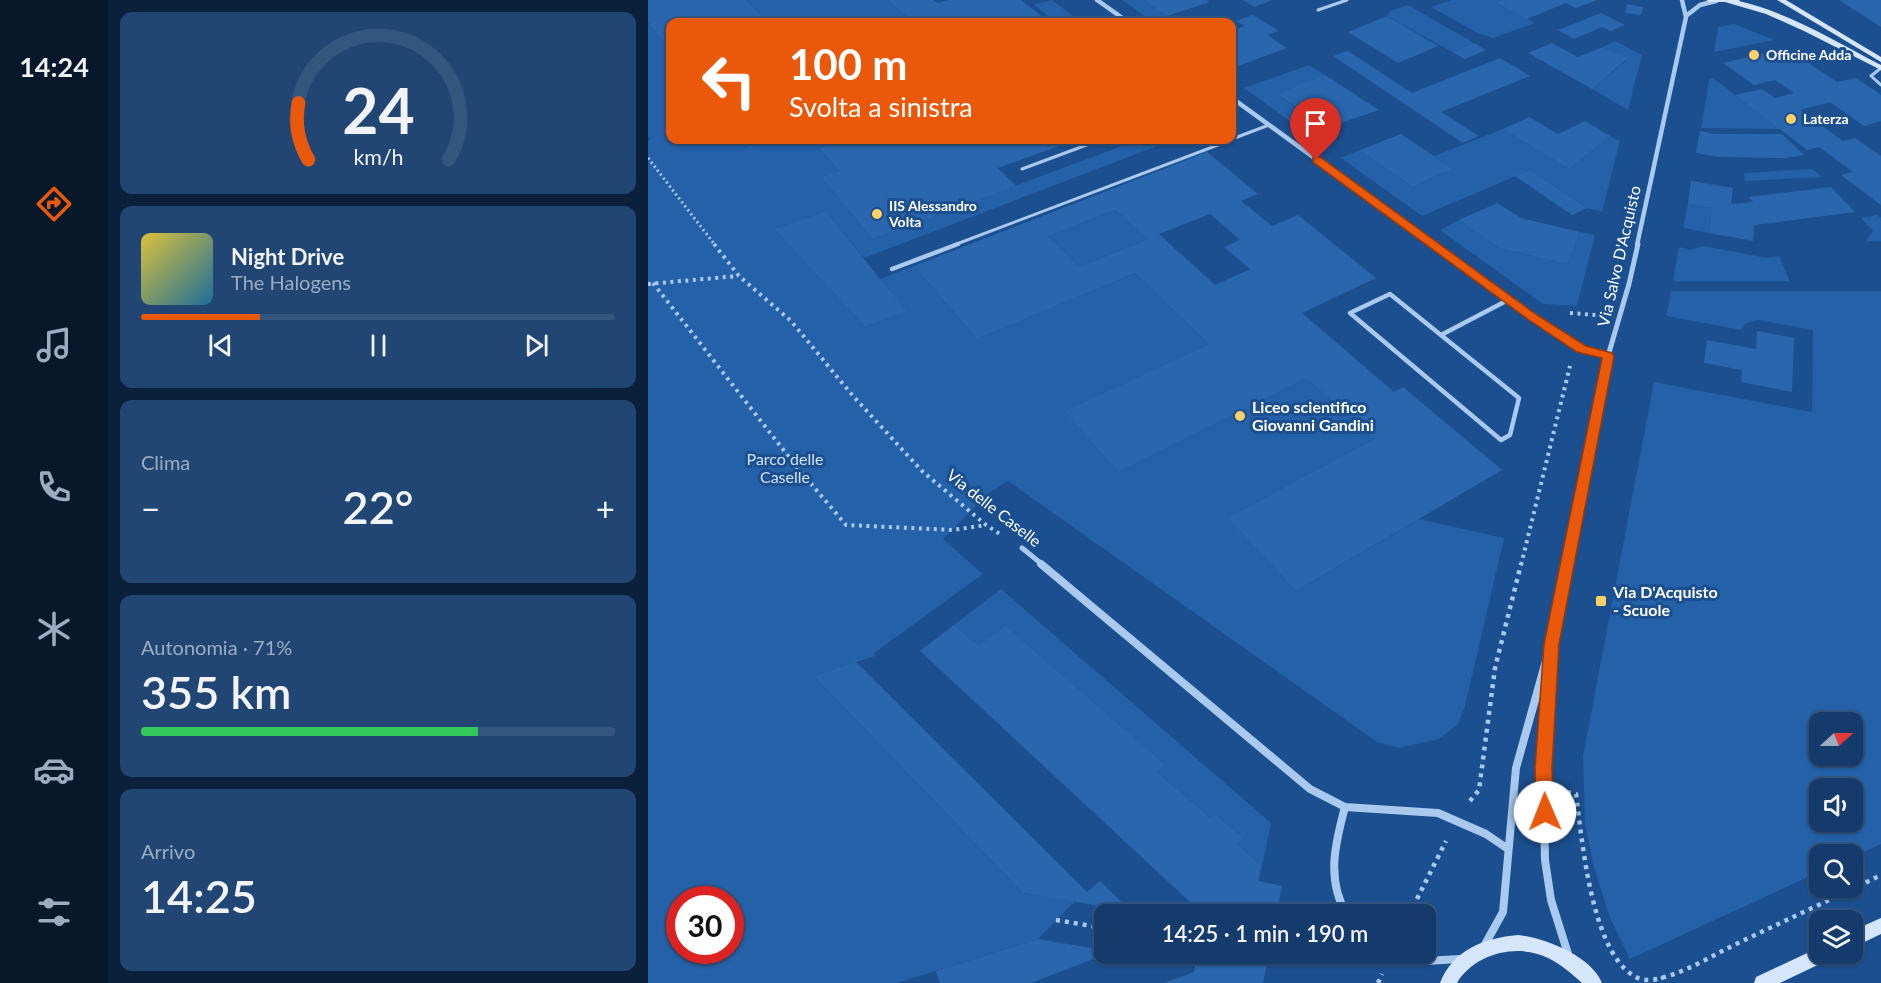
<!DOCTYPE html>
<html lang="it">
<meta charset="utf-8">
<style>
body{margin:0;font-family:Lato,sans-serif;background:#214673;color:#f1f3f6;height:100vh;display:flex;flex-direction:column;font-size:22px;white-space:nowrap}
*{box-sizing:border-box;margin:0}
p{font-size:20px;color:#9dadc1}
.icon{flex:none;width:33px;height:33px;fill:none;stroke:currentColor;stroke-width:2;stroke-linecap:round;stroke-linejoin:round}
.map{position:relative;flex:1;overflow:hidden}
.details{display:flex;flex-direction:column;gap:12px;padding:12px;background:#0b203b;width:540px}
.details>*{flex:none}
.hud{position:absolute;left:18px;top:18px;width:570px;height:126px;border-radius:12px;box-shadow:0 2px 4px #0004,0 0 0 2px #33557e;background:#ea580c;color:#fff;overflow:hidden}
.needle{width:39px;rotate:69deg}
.tools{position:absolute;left:1161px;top:712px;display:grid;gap:12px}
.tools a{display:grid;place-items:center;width:54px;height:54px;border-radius:12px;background:#143b6b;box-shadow:0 2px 4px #0004,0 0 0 2px #33557e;font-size:30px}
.speed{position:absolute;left:18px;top:886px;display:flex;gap:12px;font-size:30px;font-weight:700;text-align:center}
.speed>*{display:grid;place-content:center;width:78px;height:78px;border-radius:50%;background:#143b6b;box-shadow:0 2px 4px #0004,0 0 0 2px #33557e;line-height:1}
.speed .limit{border:9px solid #d22;background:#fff;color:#111}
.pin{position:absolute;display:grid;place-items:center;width:51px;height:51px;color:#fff;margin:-62px -26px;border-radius:50% 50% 50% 0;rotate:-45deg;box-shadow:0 0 6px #0007}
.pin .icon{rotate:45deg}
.me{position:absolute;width:66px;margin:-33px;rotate:359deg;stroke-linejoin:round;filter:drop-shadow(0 0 4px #0008)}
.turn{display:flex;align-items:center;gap:21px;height:126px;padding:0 24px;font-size:27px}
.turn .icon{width:78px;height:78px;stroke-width:2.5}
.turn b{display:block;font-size:42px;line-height:51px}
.big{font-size:45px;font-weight:600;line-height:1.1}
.details .card{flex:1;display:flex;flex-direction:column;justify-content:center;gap:9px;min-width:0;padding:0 21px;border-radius:12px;background:#214673}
.details .dial{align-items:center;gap:0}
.dial svg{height:156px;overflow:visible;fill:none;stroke:#33557e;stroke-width:7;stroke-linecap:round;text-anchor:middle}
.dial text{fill:#f1f3f6;stroke:none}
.song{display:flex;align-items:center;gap:18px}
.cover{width:72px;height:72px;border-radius:9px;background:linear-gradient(135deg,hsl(50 70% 55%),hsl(200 70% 35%))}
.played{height:6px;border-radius:3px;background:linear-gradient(90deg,#ea580c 25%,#33557e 25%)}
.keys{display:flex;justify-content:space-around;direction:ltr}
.heat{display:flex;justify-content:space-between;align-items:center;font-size:33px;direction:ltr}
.charge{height:9px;border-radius:4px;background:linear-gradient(90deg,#34c759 71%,#33557e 0)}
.trip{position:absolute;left:446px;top:904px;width:342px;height:60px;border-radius:12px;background:#143b6b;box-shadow:0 2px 4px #0004,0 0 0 2px #33557e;font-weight:600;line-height:60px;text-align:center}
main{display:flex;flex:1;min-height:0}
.tab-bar{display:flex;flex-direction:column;width:108px;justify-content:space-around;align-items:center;background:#08182b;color:#9dadc1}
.tab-bar .icon{width:42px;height:42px}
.tab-bar .current{color:#ea580c}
.tab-bar b{font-size:27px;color:#f1f3f6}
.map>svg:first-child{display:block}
</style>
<main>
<nav class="tab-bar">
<b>14:24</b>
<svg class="icon current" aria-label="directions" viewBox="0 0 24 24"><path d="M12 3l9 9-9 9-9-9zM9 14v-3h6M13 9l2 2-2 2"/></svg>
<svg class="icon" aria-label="music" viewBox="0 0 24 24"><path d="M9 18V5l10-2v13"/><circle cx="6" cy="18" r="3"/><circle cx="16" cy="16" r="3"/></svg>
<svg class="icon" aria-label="phone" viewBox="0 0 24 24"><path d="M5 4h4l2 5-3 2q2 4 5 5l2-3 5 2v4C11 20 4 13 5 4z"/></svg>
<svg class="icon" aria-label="climate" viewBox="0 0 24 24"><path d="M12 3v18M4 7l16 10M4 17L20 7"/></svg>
<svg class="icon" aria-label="car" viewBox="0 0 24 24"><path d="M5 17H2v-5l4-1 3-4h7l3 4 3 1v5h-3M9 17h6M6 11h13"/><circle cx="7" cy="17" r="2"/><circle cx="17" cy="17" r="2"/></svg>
<svg class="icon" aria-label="filters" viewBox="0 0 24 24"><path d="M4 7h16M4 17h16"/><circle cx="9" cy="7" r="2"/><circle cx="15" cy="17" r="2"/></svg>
</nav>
<section class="details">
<div class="card dial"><svg viewBox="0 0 100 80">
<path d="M14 69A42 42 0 1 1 86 69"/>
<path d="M14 69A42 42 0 0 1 9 40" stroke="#ea580c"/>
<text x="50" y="56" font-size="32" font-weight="700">24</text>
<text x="50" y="72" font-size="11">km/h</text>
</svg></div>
<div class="card">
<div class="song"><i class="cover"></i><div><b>Night Drive</b><p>The Halogens</p></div></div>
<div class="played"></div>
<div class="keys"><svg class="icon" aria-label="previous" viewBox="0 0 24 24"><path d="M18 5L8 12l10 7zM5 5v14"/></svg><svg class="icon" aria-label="pause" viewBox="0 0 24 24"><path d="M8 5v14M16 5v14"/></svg><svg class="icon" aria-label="next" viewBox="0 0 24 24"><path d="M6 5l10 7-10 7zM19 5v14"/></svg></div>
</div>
<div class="card"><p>Clima</p>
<div class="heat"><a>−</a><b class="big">22°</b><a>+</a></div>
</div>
<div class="card"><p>Autonomia · 71%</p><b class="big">355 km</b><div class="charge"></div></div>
<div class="card"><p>Arrivo</p><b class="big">14:25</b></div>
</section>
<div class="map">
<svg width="1233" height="983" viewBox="0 0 1233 983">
<rect width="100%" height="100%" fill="#1b4f8f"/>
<path fill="#2461a8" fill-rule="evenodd" d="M98 0H240L259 17 231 22 227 19 215 22H119Z
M404 0 433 22H408L386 5Z
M474 0H496L519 16 504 21Z
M804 0H854L849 2 887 23 845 38 831 34 783 7Z
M760 5 826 43 804 52 739 16 742 11Z
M0 22 22 51V140H93L100 148 127 140H197L171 148 191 171 173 177 225 239 490 140H525L216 258 178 211 128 229 217 327 258 311 232 279 266 266 329 339 487 273 561 344 418 411 470 472 658 378 726 439 581 518 648 591 771 519 856 538 817 706 810 724 791 739 750 748 729 742 360 481 342 492 295 539 335 574 226 653 227 656 166 676 375 893 427 901 390 939 249 983H0V141L2 140 0 136ZM32 900H82V951H32Z
M1086 24 1126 40 1066 52 1070 27Z
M967 41 994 55 980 110 944 89 979 60 955 47Z
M661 65 677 75 630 95 678 128 661 135 596 88Z
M1065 78 1132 129 1053 128 1061 80Z
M855 129 921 169 962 136 972 141 954 212 939 208 882 170 774 216 693 158 712 150 764 187 805 169 786 156Z
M1165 169 1174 177 1097 181 1096 173Z
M1040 204 1064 208 1061 233 1035 228Z
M467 210 500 239 431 267 400 236Z
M1229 215 1233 218V241H1218L1225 231 1213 218Z
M811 220 851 248 919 264 932 232 947 235 929 306 895 304 792 230Z
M1056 246 1119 258 1131 256 1142 281H1025L1031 247 1042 250Z
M1023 291H1233V844L1205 857 1204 855H1172L1171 872 982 959 962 918 946 867 937 823 935 756 1006 382 1164 412 1165 330 1109 320 1097 324 1094 330 1018 316ZM1172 723H1204V756H1172ZM1172 789H1204V822H1172Z
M353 589 623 823 614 866 589 844 595 838 567 814 563 818 509 772 516 765 331 646 306 625Z"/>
<path fill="#2a66ad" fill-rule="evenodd" d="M0 0H98L119 22H22V51L0 22Z
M240 0H286L290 3 301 0H373L399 20 392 22H241L259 17Z
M496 0H558L562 2 519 16Z
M595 0H625L606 7Z
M854 0H949L928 8 918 3 879 19 848 2Z
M1191 0H1233V27Z
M979 4 995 7 993 15 977 13Z
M953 13 977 25 963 31 954 27 926 39 910 30Z
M605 15 631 31 619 35 639 48 590 66 584 61V31L597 26 588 21Z
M739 16 790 46 750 63 700 32Z
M826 43 838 50 817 59 804 52Z
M904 43 930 57 955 47 979 59 944 89 880 53Z
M1138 48 1189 82 1208 78 1233 95V121L1216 126 1182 102 1152 110 1195 141 1207 138 1233 156V205L1193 175 1205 172 1171 147 1159 150 1087 95 1114 89 1127 98 1146 93 1127 80 1106 85 1075 63Z
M700 51 764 93 852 58 882 76 793 112 831 136 815 143 685 56Z
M677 75 731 110 678 128 629 94Z
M881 117 910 134 937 121 962 136 921 169 855 129Z
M1052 131 1066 134H1134L1156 155 1137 158 1072 157 1048 153Z
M753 134 786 156 805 169 764 187 712 150Z
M93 140H126L100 149Z
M197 140H428L350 168 368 186 225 239 173 177 191 171 171 148Z
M559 152 610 194 593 201 624 226 650 215 728 278 654 313 746 392 755 387 854 470 648 591 580 518 726 439 658 378 470 472 417 411 561 344 487 273 329 339 266 266ZM467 210 500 239 431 267 400 236ZM562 214 592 240 576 247 602 269 567 285 511 234Z
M882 170 939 208 924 215 867 176Z
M1043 181 1085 188 1083 204 1105 202 1101 197 1183 187 1207 212 1106 225 1105 241 1061 233 1064 208 1040 204Z
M849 203 873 218 932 232 919 264 851 248 811 220Z
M178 211 232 279 259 311 217 327 127 229Z
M1109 331 1146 338 1144 392 1093 382 1094 370 1056 363 1059 340 1108 349Z
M306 625 331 646 357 626 517 765 509 772 563 818 567 814 595 838 589 844 614 866 610 881 634 886 628 915H556L272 651Z
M208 662 439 892 452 881 483 911 375 893 166 676Z
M390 939 456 950V955L383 983H292L288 971Z
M550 954H621L615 983H516L546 972Z"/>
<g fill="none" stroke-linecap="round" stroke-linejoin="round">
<path stroke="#a9c9ee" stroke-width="3" stroke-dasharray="2 3" stroke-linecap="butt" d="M0 158 67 245"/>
<path stroke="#a9c9ee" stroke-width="4" stroke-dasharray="3 4.5" stroke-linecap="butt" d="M66 244 91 276 143 321 205 396 274 471 338 525 355 536
M5 283 148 466 198 525 305 530 338 525
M0 284 90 276
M922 313 948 315
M873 565 922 366"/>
<path stroke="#a9c9ee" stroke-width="4.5" stroke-dasharray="4 5" stroke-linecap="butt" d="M919 792 928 794C934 840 943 946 983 974 990 980 1000 981 1009 979 1036 973 1060 958 1084 946 1134 922 1184 899 1233 875
M822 801 831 790 847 668 873 564
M761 915 798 841
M408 920 456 928
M620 957 674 963 699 954
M1014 976 1018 983
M730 983 734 974"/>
<path stroke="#a9c9ee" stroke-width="3" d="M670 10 699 0
M1233 68 1223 76 1233 85
M584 139 621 125
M374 169 452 140
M306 245 583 140"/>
<path stroke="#a9c9ee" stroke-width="4.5" d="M244 269 310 244
M742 294 871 398 862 435 853 440 702 313Z
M793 335 860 300"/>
<path stroke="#a9c9ee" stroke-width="4.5" d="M449 0 480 22
M1038 16 1052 5 1068 1
M584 98 786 245
M989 245 1038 17 1034 0"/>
<path stroke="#a9c9ee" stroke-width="5" d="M784 244 885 318 934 349 960 356
M374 548 395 565
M918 565 960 356 981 284 990 244"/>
<path stroke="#a9c9ee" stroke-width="8" d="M393 564 662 789 697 807 790 813 838 834 860 849
M902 656 895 768 897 860 903 900 921 957
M697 807C687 844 678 880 699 915
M835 948 855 912 868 768 903 643 919 564
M744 954 778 961 812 959"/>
<path fill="#d6e6fa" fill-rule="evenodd" d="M1058 0H1092L1091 1C1142 13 1187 41 1233 65V70L1156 31 1118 14 1077 2H1062Z
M1129 0H1138L1233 57V62Z
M1233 918V934L1204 948V931Z
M870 935C897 938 943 956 954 983H934C924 974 913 964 900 958 870 943 827 953 809 983H792C805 950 836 938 870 935Z
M1172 947V954H1182L1180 960 1132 983H1106L1108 977Z"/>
</g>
<path fill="#ea580c" stroke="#983908" stroke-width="1.5" d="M665 157H672L889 315 938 346 964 353 966 356 911 644 904 768 905 812 903 818 897 820 891 818 888 812 887 768 896 644 954 358 929 352 881 320 665 162Z"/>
<g fill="#ffd166" stroke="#1b4f8f" stroke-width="2">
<circle cx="1106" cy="55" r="6"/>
<circle cx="1143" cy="119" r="6"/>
<circle cx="229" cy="214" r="6"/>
<circle cx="592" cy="416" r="6"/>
<rect x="947" y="595" width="12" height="12" rx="3"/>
</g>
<g text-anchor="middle" stroke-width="6" stroke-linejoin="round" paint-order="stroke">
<g font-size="14" font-weight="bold" fill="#fff" stroke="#1b4f8f" text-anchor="start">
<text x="1118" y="60">Officine Adda</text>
<text x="1155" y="124">Laterza</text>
<text x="241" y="211">IIS Alessandro<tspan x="241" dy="16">Volta</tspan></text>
</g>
<g font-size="16" fill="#fff" stroke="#1b4f8f">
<text transform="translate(971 256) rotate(-77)" y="6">Via Salvo D'Acquisto</text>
<text transform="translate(346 508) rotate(38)" y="6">Via delle Caselle</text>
</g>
<g font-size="16" font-weight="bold" fill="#fff" stroke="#1b4f8f" text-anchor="start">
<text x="604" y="413">Liceo scientifico<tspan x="604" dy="18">Giovanni Gandini</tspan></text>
<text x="965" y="598">Via D'Acquisto<tspan x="965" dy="18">- Scuole</tspan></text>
</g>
<g font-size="16" fill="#cfe3fa" stroke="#1b4f8f">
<text x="137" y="465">Parco delle<tspan x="137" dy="18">Caselle</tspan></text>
</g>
</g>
</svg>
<div class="tools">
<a><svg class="needle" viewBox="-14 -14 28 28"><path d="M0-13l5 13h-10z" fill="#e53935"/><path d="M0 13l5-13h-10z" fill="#9dadc1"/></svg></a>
<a><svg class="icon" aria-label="sound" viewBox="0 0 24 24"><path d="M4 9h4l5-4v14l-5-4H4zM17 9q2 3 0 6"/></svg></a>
<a><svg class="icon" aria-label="search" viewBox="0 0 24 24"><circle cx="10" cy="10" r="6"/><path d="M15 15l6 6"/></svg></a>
<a><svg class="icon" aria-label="layers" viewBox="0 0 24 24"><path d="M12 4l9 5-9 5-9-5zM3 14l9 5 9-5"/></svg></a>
</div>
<div class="speed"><div class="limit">30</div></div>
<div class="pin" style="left:668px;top:160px;background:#d93025"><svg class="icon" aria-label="arrive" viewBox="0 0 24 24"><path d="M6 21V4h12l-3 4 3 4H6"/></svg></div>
<svg class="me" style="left:897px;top:812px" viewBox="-20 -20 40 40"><circle r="19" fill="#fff"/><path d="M0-13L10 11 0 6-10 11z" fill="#ea580c"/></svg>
<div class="trip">14:25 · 1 min · 190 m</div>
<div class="hud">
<div class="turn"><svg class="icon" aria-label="left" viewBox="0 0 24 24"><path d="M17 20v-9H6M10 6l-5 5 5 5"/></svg><div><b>100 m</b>Svolta a sinistra</div></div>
</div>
</div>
</main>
